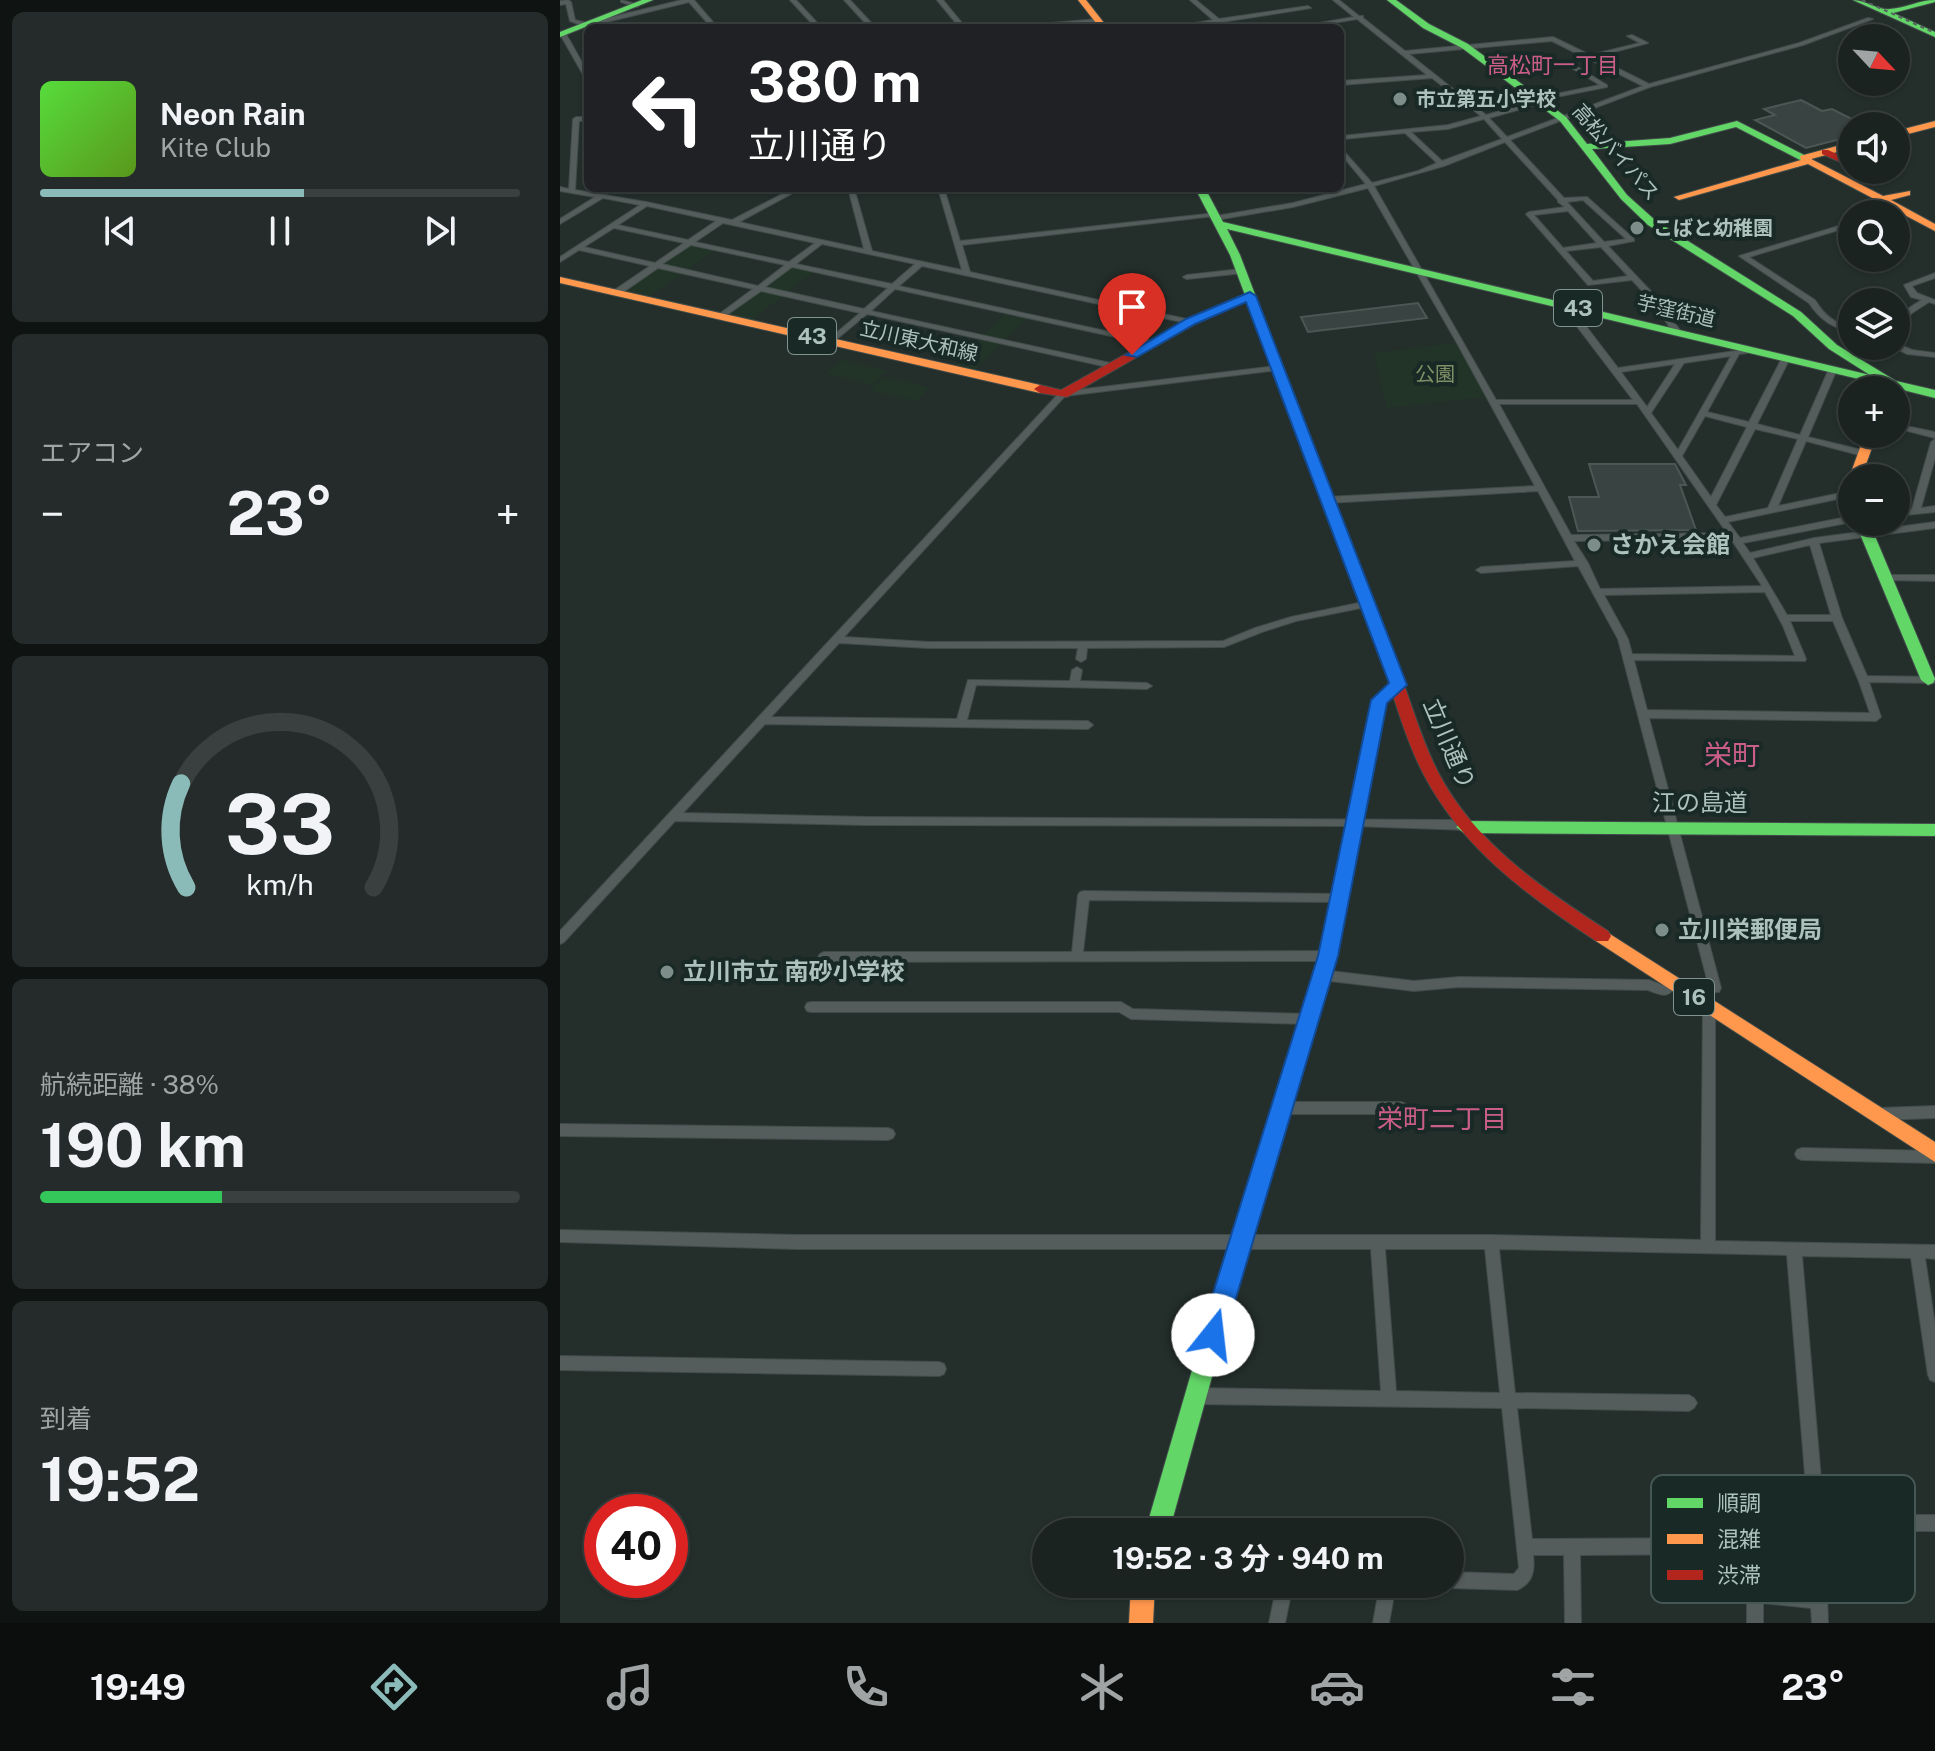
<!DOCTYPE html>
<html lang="ja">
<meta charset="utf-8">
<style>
body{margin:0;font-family:"Public Sans","Noto Sans JP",sans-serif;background:#242b2a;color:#f1f3f6;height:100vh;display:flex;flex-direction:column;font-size:30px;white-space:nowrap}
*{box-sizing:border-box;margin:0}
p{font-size:26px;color:#a0a4a5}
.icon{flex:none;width:44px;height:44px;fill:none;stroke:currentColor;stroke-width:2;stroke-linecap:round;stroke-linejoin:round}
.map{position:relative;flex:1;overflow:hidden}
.sheet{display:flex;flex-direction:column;gap:12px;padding:12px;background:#0f1312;width:560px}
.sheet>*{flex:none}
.guide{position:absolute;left:24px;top:24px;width:760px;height:168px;border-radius:12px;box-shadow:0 2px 6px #0004,0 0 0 2px #39403f;background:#202124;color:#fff;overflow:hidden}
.needle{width:52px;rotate:116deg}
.tools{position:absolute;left:1278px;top:24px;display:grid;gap:16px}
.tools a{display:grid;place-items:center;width:72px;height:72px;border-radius:50%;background:#1b2321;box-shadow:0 2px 6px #0004,0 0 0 2px #39403f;font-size:40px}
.speed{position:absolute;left:24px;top:1494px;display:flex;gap:16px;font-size:40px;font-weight:700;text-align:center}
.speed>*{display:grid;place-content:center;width:104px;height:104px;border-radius:50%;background:#1b2321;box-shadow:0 2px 6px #0004,0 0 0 2px #39403f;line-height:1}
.speed .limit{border:12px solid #d22;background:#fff;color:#111}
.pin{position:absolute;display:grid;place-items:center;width:68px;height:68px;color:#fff;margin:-82px -34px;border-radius:50% 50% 50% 0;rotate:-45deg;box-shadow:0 0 8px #0007}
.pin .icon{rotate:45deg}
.me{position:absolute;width:88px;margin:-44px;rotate:16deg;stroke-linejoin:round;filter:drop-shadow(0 0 6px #0008)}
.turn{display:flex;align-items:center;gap:28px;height:168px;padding:0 32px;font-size:36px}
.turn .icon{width:104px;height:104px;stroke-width:2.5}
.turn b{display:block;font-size:56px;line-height:68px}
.big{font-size:60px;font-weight:700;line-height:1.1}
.sheet .widget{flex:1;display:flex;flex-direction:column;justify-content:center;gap:12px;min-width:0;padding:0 28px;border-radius:12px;background:#242b2a}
.sheet .dial{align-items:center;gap:0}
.dial svg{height:208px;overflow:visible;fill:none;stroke:#39403f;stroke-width:7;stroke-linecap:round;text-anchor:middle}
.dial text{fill:#f1f3f6;stroke:none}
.song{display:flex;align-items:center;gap:24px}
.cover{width:96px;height:96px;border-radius:12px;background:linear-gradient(135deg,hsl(110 70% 55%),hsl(90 70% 35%))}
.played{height:8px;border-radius:4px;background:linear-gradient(90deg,#8bbbb9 55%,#39403f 55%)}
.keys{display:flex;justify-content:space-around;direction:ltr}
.heat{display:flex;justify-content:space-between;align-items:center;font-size:44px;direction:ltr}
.charge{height:12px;border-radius:6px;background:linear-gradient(90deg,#34c759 38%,#39403f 0)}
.trip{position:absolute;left:472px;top:1518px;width:432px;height:80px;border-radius:40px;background:#1b2321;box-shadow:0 2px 6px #0004,0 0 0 2px #39403f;font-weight:700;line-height:80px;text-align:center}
.tab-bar{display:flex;height:128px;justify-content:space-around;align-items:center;background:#0b0e0d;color:#a0a4a5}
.tab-bar .icon{width:56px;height:56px}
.tab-bar .current{color:#8bbbb9}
.tab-bar b{font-size:36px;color:#f1f3f6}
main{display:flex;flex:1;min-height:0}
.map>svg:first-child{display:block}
</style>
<main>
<section class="sheet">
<div class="widget">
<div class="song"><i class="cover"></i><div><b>Neon Rain</b><p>Kite Club</p></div></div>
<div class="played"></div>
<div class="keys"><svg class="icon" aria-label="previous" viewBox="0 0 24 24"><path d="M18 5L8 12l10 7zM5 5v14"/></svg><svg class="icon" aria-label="pause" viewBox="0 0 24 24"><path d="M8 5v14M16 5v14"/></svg><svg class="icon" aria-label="next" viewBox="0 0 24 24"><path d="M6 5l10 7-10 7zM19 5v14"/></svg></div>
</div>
<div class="widget"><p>エアコン</p>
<div class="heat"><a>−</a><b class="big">23°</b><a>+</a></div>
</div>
<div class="widget dial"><svg viewBox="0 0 100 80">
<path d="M14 69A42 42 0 1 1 86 69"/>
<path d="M14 69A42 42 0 0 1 12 29" stroke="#8bbbb9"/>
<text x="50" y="56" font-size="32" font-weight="700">33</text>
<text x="50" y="72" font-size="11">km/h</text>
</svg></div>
<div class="widget"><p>航続距離 · 38%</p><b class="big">190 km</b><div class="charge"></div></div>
<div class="widget"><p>到着</p><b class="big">19:52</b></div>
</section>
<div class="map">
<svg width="1375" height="1623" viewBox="0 0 1375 1623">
<rect width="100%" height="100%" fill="#242f2c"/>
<path fill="#223428" d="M130 244 156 249 124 272 98 266Z
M230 265 255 271 188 323 162 317Z
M96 267 123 273 85 299 58 293Z
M445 314 468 318 444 341 422 336Z
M420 339 441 344 414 370 395 366Z
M896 343 926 397 827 408 814 353Z
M282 360 327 371 312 385 267 373Z
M324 377 370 387 356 401 309 390Z"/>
<path fill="#394341" stroke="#4c5755" stroke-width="2" d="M1241 100 1262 111 1272 109 1292 119V136L1246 148 1195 120 1215 115 1204 109Z
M858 303 867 318 748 332 741 317Z
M1029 464H1115L1126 485H1120L1136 530 1018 531 1009 497H1039Z"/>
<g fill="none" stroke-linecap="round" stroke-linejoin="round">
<g stroke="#414c4a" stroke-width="2">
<path id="street" d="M8 0 11 2 15 20 27 23 122 0H134L158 28H152L129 2 26 27 10 21 6 4 0 5V1Z
M61 0 80 5 77 7 61 2Z
M230 0H236L262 28H256Z
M284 0H290L316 28H310Z
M377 0H383L406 28H400Z
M630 0H636L659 19 748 6 751 8 662 22 669 28H663L656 23 619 28H604L653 20Z
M773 0H779L799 16H803V18L845 51 993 37 1030 55 1080 43 1067 36 1072 35 1088 43 1035 57 1089 84 1239 43 1308 18 1313 19 1243 45 1090 87 950 140 1004 198 1027 197 1074 239V241L1048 246 1101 302 1121 332 1120 334H1114L1095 305 1072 280 1028 285 966 214 969 212 1005 207 998 202V200L945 142 884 166 814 186 936 400H1073L1003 308 1002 306 1006 304H1009L1058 368 1196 348V352L1179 354 1147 412 1189 422 1222 358 1229 356 1230 358 1197 424 1240 435 1269 369 1276 367 1277 369 1248 437 1306 451 1307 453 1303 456 1246 441 1218 506 1290 491 1292 492V496L1168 522 1180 538 1292 516V522L1183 543 1190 553 1254 538 1375 522V528L1259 543 1282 618 1307 676 1375 677V683L1309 682 1321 717 1316 721 1089 718 1161 988 1159 992 1124 993 1120 992 1118 988 1120 984 1148 983 1058 639 1018 566 921 573 916 570 921 567 1015 561 978 491 767 503 763 500 767 497 975 486 897 343 808 188 733 207 656 220 653 218 656 216 733 203 806 184 780 153V147L812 183 858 171 877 163 845 133 783 139 781 138V136L888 125 921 116 872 78 780 85V81L867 75 797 19 743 28H730L794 17ZM992 41 1024 57 1003 63 1040 85 976 98V100H980L926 115 849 54ZM1029 59 1083 86 947 137 929 118 983 103 984 102 981 100 1047 87V85L1011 63ZM924 119 942 139 882 161 851 132 888 129ZM1023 200 1066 239 1044 242 1007 202ZM1008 211 1037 243 1003 248 974 215ZM1041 247 1068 276 1033 281 1006 251ZM1171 356 1118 450 1091 413 1124 363ZM1115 364 1087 407 1061 372ZM939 404H1077L1167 533 1011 535ZM1145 416 1187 427 1151 497 1122 456ZM1195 429 1238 439 1208 508 1165 517 1156 505ZM1171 539 1202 586 1040 589 1028 563 1014 541ZM1250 545 1271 615H1227L1193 558ZM1205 592 1223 626 1235 656 1072 654 1068 639 1044 595ZM1230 621H1273L1298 679 1310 713 1087 710 1074 660 1245 661 1246 659Z
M538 19 540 22 475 28H452L455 26Z
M3 32 6 34 28 73V80L25 78 0 34Z
M16 117H28V121H19L15 190 86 202 172 220 234 188H242L179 222 304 249 288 188H294L312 251 402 270 378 188H384L400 241 656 213 657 214 654 216 402 245 410 272 631 320 635 322 631 324 362 266 339 286 592 341 596 343 592 345 335 289 311 311 555 364 556 366 552 368 307 314 272 343 268 341 269 339 300 313 201 291 161 319 157 317 158 315 193 289 98 268 59 295H53V291L90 266 19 250 0 262V257L80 205 43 198 0 224V219L35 197 0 191V187L9 189 13 119ZM87 206 156 221 128 240 58 225ZM163 223 172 225 255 243 229 262 135 242ZM54 228 124 243 95 263 24 247ZM262 244 355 264 332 284 236 264ZM131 245 225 265 198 286 102 264ZM232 267 328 288 304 309 205 287Z
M1340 207 1343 209 1342 210 1331 214H1321Z
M1292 222V226L1189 257 1255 300C1264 315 1275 324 1292 328V332C1273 328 1260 320 1249 303L1179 256Z
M681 269H684V273L627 279 623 277 627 275Z
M1375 273V278L1352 286 1357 293 1375 300V304L1369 302 1352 313 1339 330H1336C1336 315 1350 307 1362 300L1351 297 1344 285Z
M1336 343 1352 350 1375 353V357L1347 354 1333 347 1336 346Z
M716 366H719V370L505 396 284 637 368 642 663 641 695 628 731 617 808 601 811 602 813 604 811 606 736 621 702 632 664 647 527 648 526 659 521 662 516 659 518 648H368L279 643 211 717 397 719 408 680 510 681 512 670 517 667 522 670 520 681 587 683 592 686 587 689 416 685 407 720 528 721 533 725 528 729 205 724 123 813 307 817 891 820 908 824 910 827 908 830 794 826 307 825 115 821 4 942 0 944V931L500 392Z
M1336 424 1375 432V438L1336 428Z
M1375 439V458L1361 508 1375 506V512L1336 516V510L1352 509 1371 442Z
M1325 575H1375V581L1322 580V576Z
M524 891 780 894 784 895 786 898 784 901 780 902 529 900 523 952 768 951 772 953 774 956 772 959 768 961 264 962 260 960 258 957 260 954 264 952H512L518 895 520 892Z
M762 970 854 981 899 977 1089 980 1102 985 1112 978 1116 980 1118 983C1108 999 1104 996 1088 990L899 987 854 991 762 980 758 978 756 975 758 972Z
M251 1002H561L573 1009 749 1014 753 1015 755 1019 753 1023 749 1024 571 1019 559 1012H251L247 1011 245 1007 247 1003Z
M1149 1002 1153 1003 1155 1007V1241L1375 1245V1259L1365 1258 1375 1325V1382L1370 1380 1368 1375 1351 1258 1242 1256 1264 1515H1375V1531H1265L1268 1623H1252L1251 1608 1203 1603V1623H1187V1598C1169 1589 1167 1572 1164 1554L1020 1555 1021 1623H1005L1004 1555H973C975 1571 973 1583 957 1590L890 1588 884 1586 883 1584H890V1572L954 1574 959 1568 942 1408 635 1404 630 1401 627 1396 630 1391 635 1388 821 1391 811 1249H236L0 1242V1230L236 1235H931L1141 1240 1143 1007 1145 1003ZM825 1249H925L940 1393 836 1391ZM939 1249 1227 1255 1249 1523 1251 1591C1233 1590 1192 1593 1184 1573 1180 1562 1181 1551 1177 1540L1171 1538 972 1539 957 1408 1129 1411 1134 1408 1137 1403 1134 1398 1129 1395 955 1393Z
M721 1102H841L846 1104 848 1108 846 1112 841 1114H721L716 1112 714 1108 716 1104Z
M1375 1106V1118L1319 1120 1314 1118 1312 1114 1314 1110 1319 1108Z
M0 1124 328 1128 333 1130 335 1134 333 1138 328 1140 0 1136Z
M1242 1148 1375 1151V1163L1242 1160 1237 1158 1235 1154 1237 1150Z
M0 1356 379 1362 384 1364 386 1369 384 1374 379 1376 0 1370Z
M717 1584H733L725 1623H709Z
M820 1584H836L829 1623H813Z"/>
</g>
<g stroke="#414c4a" stroke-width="2">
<path id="fast" d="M82 0H93L0 37V32Z
M827 0H836L869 24 908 44 1006 117 1027 144 1110 138 1177 121 1252 159V163H1246L1176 127 1110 144 1032 149 1067 195 1096 221 1241 312 1277 345 1336 381 1375 390V398L1335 388 1322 390 1324 385 667 229 680 255 839 671 832 676 827 674 670 255 635 188H645L663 222 1310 375 1269 349 1233 316 1088 225 1061 199 1000 121 902 48 863 28Z
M1293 0C1306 0 1318 11 1330 9 1346 8 1359 0 1375 0V2L1333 13 1375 32V37Z
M1292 484V502L1286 498V488Z
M1295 522H1309L1375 679 1373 683 1368 685 1361 680Z
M904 821 1375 824V836L904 833 896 827Z
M783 873 789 875 791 879 777 956 689 1243 609 1532H585L669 1243 759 956 775 879 777 875Z"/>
</g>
<g stroke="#414c4a" stroke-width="2">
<path id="slow" d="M518 0H526L548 28H540Z
M1375 121V127L1336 137V131Z
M1292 142V148L1251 159 1323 196 1350 191V195L1331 200 1375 224V231L1248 164 1119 200 1114 197 1241 160 1240 156Z
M0 277 480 385 486 389 480 393 0 283Z
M1305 434H1317L1301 478H1292L1291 481 1289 478Z
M838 680 845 685 826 702 791 879 789 883H777L775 879 812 700Z
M1042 929 1375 1142V1162L1036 941 1033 936 1036 931Z
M571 1584H595L593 1623H569Z"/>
</g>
<g stroke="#414c4a" stroke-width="2">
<path id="jam" d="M1262 150H1268L1292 161V167L1262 154Z
M686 294 695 296 635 324 507 397 480 393 474 389 480 385 501 390 627 320Z
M832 666 839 671C852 705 862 742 879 774 916 844 983 889 1048 931L1051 936 1048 941H1036C968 896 903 849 864 775 847 743 837 706 825 671Z"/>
</g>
<use href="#street" fill="#545d5b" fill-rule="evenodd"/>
<use href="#fast" fill="#63d668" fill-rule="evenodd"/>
<use href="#slow" fill="#ff974d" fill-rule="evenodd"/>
<use href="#jam" fill="#b3261e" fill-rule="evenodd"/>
<path stroke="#57615f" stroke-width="2" stroke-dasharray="4 4" stroke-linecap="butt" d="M1302 0 1375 33"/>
</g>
<path fill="#1a73e8" stroke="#114b97" stroke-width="2" d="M690 292 696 296 847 685 827 703 778 956 665 1335 661 1343 653 1347 644 1343 640 1335 758 956 811 700 829 683 686 302 635 324 577 357 566 355 626 319Z"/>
<g fill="#7d8e8a" stroke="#192925" stroke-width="3">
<circle cx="840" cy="99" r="8"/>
<circle cx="1077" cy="228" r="8"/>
<circle cx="1034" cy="545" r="8"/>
<circle cx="1102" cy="930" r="8"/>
<circle cx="107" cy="972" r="8"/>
</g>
<g text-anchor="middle" stroke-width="8" stroke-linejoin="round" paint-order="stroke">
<g font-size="20" font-weight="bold" fill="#adc1bd" stroke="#192925" text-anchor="start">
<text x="856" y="106">市立第五小学校</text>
<text x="1093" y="235">こばと幼稚園</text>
</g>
<g font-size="20" fill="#adc1bd" stroke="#192925">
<text transform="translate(1056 152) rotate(49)" y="7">高松バイパス</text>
<text transform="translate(1116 311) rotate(13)" y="7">芋窪街道</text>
<text transform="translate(359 341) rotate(13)" y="7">立川東大和線</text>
</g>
<g font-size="20" fill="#7f9066" stroke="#192925">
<text x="875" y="381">公園</text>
</g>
<g font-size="22" fill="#cb5e89" stroke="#192925">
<text x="993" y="73">高松町一丁目</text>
</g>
<g fill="#192925" stroke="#81938f" stroke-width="2">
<rect x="994" y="290" width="48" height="36" rx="6"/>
<rect x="228" y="318" width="48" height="36" rx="6"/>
<rect x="1114" y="979" width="40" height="36" rx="6"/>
</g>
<g font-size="22" font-weight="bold" fill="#adc1bd">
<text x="1018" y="316">43</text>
<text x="252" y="344">43</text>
<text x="1134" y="1005">16</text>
</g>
<g font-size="24" font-weight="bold" fill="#adc1bd" stroke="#192925" text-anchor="start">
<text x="1050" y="553">さかえ会館</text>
<text x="1118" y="938">立川栄郵便局</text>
<text x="123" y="980">立川市立 南砂小学校</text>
</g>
<g font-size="24" fill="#adc1bd" stroke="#192925">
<text transform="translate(889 744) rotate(67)" y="8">立川通り</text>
<text x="1140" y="811">江の島道</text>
</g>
<g font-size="26" fill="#cb5e89" stroke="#192925">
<text x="882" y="1128">栄町二丁目</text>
</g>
<g font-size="28" fill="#cb5e89" stroke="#192925">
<text x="1172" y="765">栄町</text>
</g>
</g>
<rect x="1091" y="1475" width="264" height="128" rx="12" fill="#192925" stroke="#455753" stroke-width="2"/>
<rect x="1107" y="1498" width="36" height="10" fill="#63d668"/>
<rect x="1107" y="1534" width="36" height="10" fill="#ff974d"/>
<rect x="1107" y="1570" width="36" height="10" fill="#b3261e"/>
<g font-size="22" fill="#adc1bd">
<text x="1157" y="1511">順調</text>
<text x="1157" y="1547">混雑</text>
<text x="1157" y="1583">渋滞</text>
</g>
</svg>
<div class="tools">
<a><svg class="needle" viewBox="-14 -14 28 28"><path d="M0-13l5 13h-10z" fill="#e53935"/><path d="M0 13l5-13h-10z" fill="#a0a4a5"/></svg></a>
<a><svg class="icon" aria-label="sound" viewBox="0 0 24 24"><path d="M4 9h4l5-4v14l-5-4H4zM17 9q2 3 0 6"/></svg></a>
<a><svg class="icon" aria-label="search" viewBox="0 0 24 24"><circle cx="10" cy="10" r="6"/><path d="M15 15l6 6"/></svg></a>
<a><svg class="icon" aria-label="layers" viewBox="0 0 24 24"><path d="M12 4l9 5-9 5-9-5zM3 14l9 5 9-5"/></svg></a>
<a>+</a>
<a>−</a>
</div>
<div class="speed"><div class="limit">40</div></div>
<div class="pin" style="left:572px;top:355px;background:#d93025"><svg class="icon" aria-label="arrive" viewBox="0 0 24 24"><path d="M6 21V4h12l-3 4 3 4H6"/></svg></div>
<svg class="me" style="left:653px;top:1335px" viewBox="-20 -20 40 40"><circle r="19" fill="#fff"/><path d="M0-13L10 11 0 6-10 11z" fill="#1a73e8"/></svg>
<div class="trip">19:52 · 3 分 · 940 m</div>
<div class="guide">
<div class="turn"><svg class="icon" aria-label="left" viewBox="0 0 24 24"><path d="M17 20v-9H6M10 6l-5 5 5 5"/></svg><div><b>380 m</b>立川通り</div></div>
</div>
</div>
</main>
<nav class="tab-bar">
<b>19:49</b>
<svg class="icon current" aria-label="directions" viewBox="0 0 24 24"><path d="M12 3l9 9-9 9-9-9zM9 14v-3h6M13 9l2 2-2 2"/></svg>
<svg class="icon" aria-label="music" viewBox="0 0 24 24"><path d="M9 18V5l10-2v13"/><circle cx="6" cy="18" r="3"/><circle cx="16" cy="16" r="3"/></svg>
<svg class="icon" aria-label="phone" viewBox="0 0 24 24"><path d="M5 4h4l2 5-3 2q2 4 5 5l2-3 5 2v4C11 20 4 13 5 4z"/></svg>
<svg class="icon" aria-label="climate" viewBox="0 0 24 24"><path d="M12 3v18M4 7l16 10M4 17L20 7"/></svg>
<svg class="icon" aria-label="car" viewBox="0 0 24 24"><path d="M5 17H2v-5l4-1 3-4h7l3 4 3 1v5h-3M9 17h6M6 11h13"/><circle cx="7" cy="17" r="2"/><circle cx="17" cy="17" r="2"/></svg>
<svg class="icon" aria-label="filters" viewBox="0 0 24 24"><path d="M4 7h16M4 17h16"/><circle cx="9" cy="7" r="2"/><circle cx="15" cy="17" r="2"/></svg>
<b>23°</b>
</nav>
